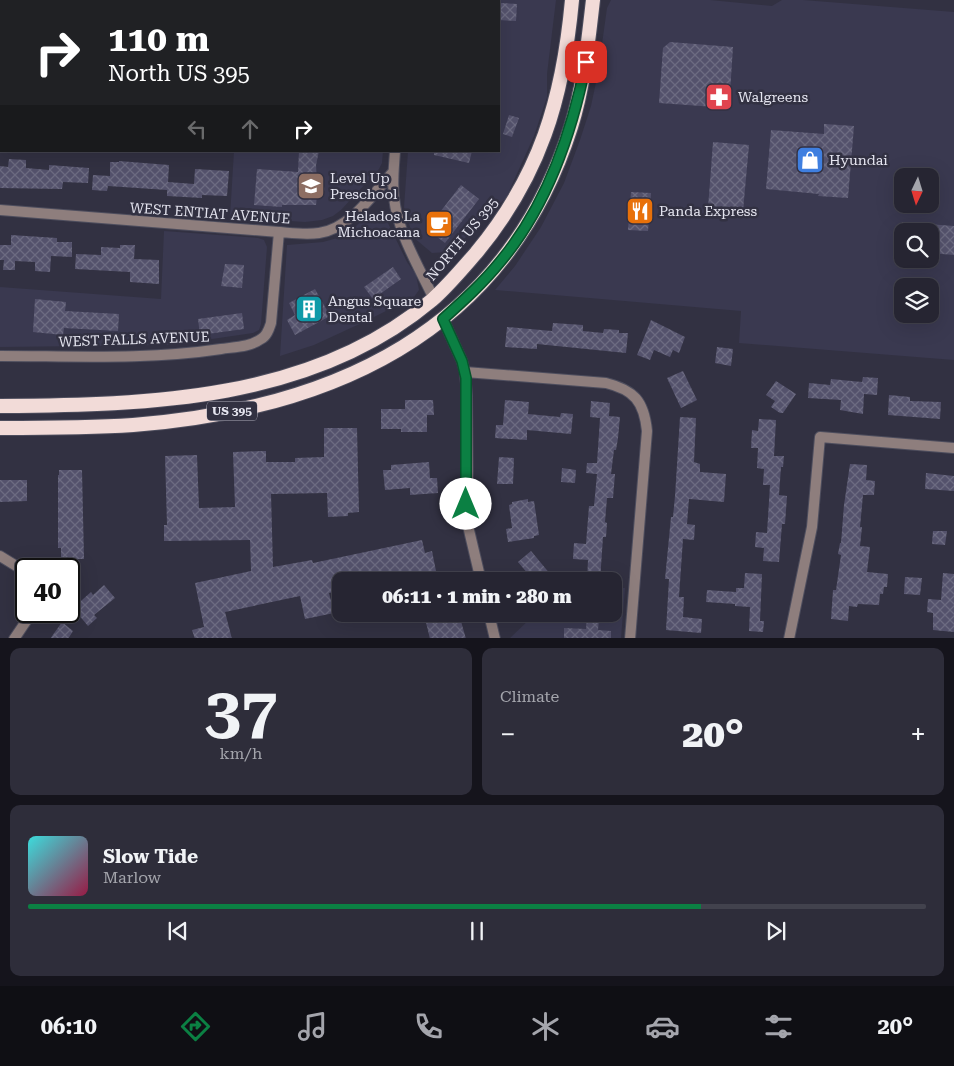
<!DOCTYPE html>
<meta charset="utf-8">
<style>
body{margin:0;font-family:"Roboto Serif",serif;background:#2e2d3a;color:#f1f3f6;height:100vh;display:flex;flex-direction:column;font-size:19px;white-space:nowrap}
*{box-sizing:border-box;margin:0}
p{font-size:16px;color:#a4a5ac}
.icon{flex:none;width:28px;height:28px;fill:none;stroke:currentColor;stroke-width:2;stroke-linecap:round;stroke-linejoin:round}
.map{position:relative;height:638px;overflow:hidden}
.side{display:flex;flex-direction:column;gap:10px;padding:10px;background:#15141c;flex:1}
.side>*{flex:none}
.guide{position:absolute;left:0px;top:0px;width:500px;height:152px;box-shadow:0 5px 20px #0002,0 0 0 1px #42424d;background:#202124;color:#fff;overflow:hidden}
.needle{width:32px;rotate:184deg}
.controls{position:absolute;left:894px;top:168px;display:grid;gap:10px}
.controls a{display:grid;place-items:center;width:45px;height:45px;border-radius:10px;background:#262532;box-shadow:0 5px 20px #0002,0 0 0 1px #42424d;font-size:25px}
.speed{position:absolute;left:15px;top:558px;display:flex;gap:10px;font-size:25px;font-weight:700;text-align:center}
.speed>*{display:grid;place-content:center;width:65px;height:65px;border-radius:50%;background:#262532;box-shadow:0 5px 20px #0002,0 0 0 1px #42424d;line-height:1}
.speed .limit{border:2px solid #111;border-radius:8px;background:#fff;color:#111}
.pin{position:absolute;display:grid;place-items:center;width:42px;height:42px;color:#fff;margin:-21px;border-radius:10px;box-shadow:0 2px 8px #0006}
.me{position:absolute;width:55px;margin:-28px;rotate:0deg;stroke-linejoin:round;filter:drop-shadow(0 0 4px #0008)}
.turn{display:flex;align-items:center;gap:18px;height:105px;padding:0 25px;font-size:22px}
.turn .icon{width:65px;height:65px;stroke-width:2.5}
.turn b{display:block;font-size:35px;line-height:42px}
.lanes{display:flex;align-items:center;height:48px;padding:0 25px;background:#0003;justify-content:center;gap:25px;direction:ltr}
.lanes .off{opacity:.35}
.big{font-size:38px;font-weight:800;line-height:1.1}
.side .card{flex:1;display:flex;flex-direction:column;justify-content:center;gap:8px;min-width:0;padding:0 18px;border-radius:10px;background:#2e2d3a}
.side .dial{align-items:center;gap:0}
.dial b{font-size:65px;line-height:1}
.song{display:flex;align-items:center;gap:15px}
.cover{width:60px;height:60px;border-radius:8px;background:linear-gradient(135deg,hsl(180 70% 55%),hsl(340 70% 35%))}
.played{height:5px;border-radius:2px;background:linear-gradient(90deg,#0b8043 75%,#42424d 75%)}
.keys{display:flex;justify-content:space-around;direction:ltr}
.heat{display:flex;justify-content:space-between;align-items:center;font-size:28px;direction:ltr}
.side .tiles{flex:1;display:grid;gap:10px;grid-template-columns:1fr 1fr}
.card:last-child{grid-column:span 2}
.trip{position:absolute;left:332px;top:572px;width:290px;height:50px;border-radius:10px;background:#262532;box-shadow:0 5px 20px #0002,0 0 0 1px #42424d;font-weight:800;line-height:50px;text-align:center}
.dock{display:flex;height:80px;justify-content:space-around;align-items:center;background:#0f0f14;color:#a4a5ac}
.dock .icon{width:35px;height:35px}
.dock .current{color:#0b8043}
.dock b{font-size:22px;color:#f1f3f6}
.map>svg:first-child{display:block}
</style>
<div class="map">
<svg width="954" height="639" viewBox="0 0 954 639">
<defs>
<pattern id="building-cross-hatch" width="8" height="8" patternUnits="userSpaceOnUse" patternTransform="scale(1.25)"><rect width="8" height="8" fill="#54526c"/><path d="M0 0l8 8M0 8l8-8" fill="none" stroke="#6c6b81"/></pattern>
</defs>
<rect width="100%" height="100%" fill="#323142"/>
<path fill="#3a3950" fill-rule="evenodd" d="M419 0H556L547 74V97L534 136 506 198 466 237 447 252 432 253 413 237 404 207 408 151H499V1H418Z
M611 0H710L772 6 782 0H803L954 12V360L739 343 741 311 495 290 515 266 541 227 564 183 580 140 591 106 598 73 607 8ZM902 176H930V204H902ZM902 231H930V259H902ZM902 286H930V314H902Z
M234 151H383L382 163 379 169 341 210 333 216 322 220 305 222 230 217Z
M378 215 387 221 407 262 416 275 419 290 414 297 366 321 314 345 280 356 287 245 323 242 341 237 355 227 366 217Z
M164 231 258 238 264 240 267 247 261 324 259 330 253 333 171 345 0 347V287L161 299Z
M614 588H625L621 638 509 639 535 614H614Z"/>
<path fill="url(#building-cross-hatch)" d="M499 3 517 4 516 21 499 20Z
M670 42 733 47 729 108 659 103 663 48Z
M509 115 519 118 512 137 503 134Z
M824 124 854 126 848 198 818 196 819 194 766 189 771 130 824 134Z
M713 142 749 145 743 211 708 208Z
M299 151H319L316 165 317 182 323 184 325 189 323 194 317 195 316 205H282V207L254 205 257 169 298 172Z
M434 151H472L469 163 434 155Z
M9 159 26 160V168L49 170V165L89 168 88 183 63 182 62 189 0 188V166L8 167Z
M119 161 169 165 168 182 194 184 195 169 229 171 227 196 202 195V198L167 196V190L108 186 107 191 92 190 93 175 110 176V162H119Z
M461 185 479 199 445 243 427 229Z
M631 192 651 193 648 231 628 230Z
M902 222 954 226V255L930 253V231H901Z
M11 235 57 238V242H72V257L51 256 50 272 35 271V262L15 261V270H3L4 260H0V245H11Z
M120 245H135L134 259 159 260V284L130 282V272L75 269 76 254 101 255V247L120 248Z
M225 264 244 265 242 288 221 286Z
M393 267 401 279 373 299 364 287Z
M315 289 330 316 295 335 287 320 295 315 289 303Z
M35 299 66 302 65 311 119 314 118 331 64 328 63 335 33 332Z
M242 313 244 329 200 335 198 319Z
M651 320 685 337 679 353 673 350 670 357 654 350 650 360 637 355Z
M553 323 583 325V331L603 333 604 329 619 330V333H628L626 353 537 344V349L505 347 507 327 552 331Z
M717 347 733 349 731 366 715 363Z
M683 371 697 400 681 408 667 378Z
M863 377 878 378 877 395 864 394 863 414 840 410 841 400 808 398 809 383 830 385 831 379 862 382Z
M776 381 796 394 783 413H780L771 407 775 401 766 395Z
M889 395 910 397V401L941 402 940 419 888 415Z
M405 400H433L434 415H427V432H401V429H381V409H405Z
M505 400 529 402 528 414 560 417 561 413 573 414 571 434 527 430V440L495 438 496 425H503Z
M591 401 610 403 609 416 620 417 618 438 616 450H614L611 474H615L613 498H607L605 522 607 523 606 537H603L600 581H587L588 560 573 559 574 543 586 544 589 506H594L597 474 586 473 587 463H597L600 418 590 417Z
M680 417 696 418 694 462 700 464V472L726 474 724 502 689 499 687 524 695 525 694 540 683 539 679 597H684L683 617 702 619 701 633 666 630 669 579H665L671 517H673L675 496Z
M759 419 776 420 774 456H784L783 467H781L779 495 787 496 785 524H782L779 562 763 561 764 548 755 547 756 532 767 533 770 485H763L764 469 757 468 758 448H751L752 430 758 431Z
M324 428H357L359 512 348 513V516L328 517 327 493 271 494 273 567 312 560 313 563 422 540 425 553 432 551 436 571 386 581H341V591L329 593 334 613 305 619 300 596 225 612 232 639H195L192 630 204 627 195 583 251 571 250 540 164 541V525H167L165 456 197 455 199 508 235 507 233 452 266 451V462H295V458L324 457Z
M499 457 514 458 513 484H497Z
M429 462 430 478H437L438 493 410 495V488L385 490 383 470H391V465Z
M850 464 867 465 866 480 875 481 874 495H863L860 527H862L860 546 870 547 867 572 888 574 887 587H884L883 594H880L879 605 858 604 857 607 849 606 848 621 831 619 833 590H836L841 555 838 554 840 543H841L844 505Z
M562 468 576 470 575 483 561 482Z
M59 470H82L84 559H61V548H58V475H59Z
M926 473 954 476V491L925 489Z
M0 480H27V501L0 502Z
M528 499V502L534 501 539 535 534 536V538L508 542 506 529 512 528 509 505 512 504V502Z
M933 531H947L945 545 932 544Z
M531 551 556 581H534L518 562Z
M745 573 762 574 760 621H764L763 632 749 631 750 607 735 606V604L706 602 707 590 736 592V588H744Z
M943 573 954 574V632L933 630V613L927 612 928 599 941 600Z
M905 577 922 578 920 595 904 594Z
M104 585 115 598 94 615 97 618 88 626 73 608 91 592 93 595Z
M424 614H459L466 639H430Z
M587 618 599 619 598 630 611 631V639H564V628L586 629Z
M62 622 73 631 68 639H50Z"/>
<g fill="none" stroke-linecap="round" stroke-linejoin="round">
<g stroke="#4e4e5e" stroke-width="12">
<path id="minor" d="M0 69H1
M0 210 279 232
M465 372 606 383C634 390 644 401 647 431L630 639
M0 556 26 572
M14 639 33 611
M789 639 812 527 820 437 954 448"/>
</g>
<g stroke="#4e4e5e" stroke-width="12">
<path id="tertiary" d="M406 1V0
M395 151C394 167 392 182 394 198 398 233 419 267 434 299
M443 319 462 361 465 372 467 396 468 526 481 581
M0 356C73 356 148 360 221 349 234 347 250 347 261 339 267 336 269 329 271 323L279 232C292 233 306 235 319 233 350 229 373 194 393 172
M489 614 495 639"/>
</g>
<g stroke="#4e4e5e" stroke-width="16">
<path id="trunk" d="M0 406C149 405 312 401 432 300 448 286 462 269 476 253 540 176 563 99 572 0
M0 428C44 428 89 428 133 425 334 409 506 332 571 127 584 85 588 43 593 0"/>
</g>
<use href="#minor" stroke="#8e7e7d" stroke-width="10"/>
<use href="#tertiary" stroke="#8e7e7d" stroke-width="10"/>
<use href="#trunk" stroke="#f2dbd8" stroke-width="14"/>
</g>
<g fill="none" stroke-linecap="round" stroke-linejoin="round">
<g stroke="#07532c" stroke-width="12">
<path id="route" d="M466 504V378L462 361 443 319C463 301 483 283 500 262 547 206 572 133 586 62"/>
</g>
<use href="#route" stroke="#0b8043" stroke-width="9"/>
</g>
<defs>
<g id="pharmacy-square" transform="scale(1.4375)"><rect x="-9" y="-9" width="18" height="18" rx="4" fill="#e0444e" stroke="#323142"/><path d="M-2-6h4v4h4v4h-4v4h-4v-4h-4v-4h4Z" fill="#fff"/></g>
<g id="shop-square" transform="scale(1.4375)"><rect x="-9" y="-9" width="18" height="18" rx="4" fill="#3f7fe0" stroke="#323142"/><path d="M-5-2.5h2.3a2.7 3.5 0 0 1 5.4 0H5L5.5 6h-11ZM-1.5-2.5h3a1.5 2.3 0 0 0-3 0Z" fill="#fff"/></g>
<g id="school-square" transform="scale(1.4375)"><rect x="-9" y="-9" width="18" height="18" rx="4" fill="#8d6e63" stroke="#323142"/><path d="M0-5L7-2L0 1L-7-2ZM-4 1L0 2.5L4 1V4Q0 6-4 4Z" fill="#fff"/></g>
<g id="restaurant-square" transform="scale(1.4375)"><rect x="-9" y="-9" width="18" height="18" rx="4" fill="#e8710a" stroke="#323142"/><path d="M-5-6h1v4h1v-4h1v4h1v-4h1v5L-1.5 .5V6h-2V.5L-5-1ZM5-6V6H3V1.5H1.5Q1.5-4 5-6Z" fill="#fff"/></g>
<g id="cafe-square" transform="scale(1.4375)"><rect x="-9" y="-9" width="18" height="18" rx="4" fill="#e8710a" stroke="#323142"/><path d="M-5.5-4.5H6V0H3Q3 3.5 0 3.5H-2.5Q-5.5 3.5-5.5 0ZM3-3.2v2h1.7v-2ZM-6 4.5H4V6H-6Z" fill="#fff"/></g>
<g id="building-square" transform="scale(1.4375)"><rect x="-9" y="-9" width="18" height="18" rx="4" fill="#0f9aa8" stroke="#323142"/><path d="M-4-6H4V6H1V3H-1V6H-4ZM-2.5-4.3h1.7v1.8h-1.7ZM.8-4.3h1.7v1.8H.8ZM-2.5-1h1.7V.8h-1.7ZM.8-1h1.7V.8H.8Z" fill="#fff"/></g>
</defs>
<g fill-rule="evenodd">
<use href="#pharmacy-square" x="719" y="97"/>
<use href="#shop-square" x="810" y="160"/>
<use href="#school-square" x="311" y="186"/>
<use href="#restaurant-square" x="640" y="211"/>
<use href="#cafe-square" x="439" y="224"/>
<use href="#building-square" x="309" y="309"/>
</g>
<g text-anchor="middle" stroke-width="5" stroke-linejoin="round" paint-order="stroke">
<rect fill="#323142" stroke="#afaebb" stroke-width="1" x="207" y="401.5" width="50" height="19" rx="4"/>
<g font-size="12" font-weight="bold" fill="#e4e4ef">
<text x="232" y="415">US 395</text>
</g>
<g font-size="14" fill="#e4e4ef" stroke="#323142" text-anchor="start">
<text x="738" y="102">Walgreens</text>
<text x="829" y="165">Hyundai</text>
<text x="330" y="183">Level Up<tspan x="330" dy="16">Preschool</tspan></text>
<text x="659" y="216">Panda Express</text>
<text x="420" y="221" text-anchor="end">Helados La<tspan x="420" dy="16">Michoacana</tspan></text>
<text x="328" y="306">Angus Square<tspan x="328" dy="16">Dental</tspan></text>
</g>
<g font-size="14" fill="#e4e4ef" stroke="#323142">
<text transform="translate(210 213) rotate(4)" y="5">WEST ENTIAT AVENUE</text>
<text transform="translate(462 239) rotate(-50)" y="5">NORTH US 395</text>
<text transform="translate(134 339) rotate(-2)" y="5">WEST FALLS AVENUE</text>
</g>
</g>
</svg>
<div class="controls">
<a><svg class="needle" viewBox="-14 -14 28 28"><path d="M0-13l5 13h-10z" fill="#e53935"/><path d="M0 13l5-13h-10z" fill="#a4a5ac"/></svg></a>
<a><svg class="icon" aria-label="search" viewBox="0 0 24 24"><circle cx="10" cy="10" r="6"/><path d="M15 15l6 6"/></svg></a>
<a><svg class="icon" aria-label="layers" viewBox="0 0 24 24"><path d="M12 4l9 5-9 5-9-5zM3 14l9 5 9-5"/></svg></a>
</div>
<div class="speed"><div class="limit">40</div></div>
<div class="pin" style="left:586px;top:62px;background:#d93025"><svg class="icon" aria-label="arrive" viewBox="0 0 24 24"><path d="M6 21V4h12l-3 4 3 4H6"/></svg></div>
<svg class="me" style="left:466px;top:504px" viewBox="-20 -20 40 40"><circle r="19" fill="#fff"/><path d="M0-13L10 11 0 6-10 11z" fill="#0b8043"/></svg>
<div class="trip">06:11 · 1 min · 280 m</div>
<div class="guide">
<div class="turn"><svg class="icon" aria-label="right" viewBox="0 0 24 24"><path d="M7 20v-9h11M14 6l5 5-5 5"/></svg><div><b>110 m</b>North US 395</div></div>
<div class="lanes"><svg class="icon off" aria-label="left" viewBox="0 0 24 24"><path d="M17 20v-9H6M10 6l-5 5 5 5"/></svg><svg class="icon off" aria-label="ahead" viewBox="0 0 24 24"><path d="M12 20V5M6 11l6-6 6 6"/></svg><svg class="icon" aria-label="right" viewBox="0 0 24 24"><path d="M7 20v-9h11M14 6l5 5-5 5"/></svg></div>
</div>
</div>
<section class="side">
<div class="tiles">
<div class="card dial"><b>37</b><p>km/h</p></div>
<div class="card"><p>Climate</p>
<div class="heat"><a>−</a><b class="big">20°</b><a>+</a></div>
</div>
<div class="card">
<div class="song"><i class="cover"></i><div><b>Slow Tide</b><p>Marlow</p></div></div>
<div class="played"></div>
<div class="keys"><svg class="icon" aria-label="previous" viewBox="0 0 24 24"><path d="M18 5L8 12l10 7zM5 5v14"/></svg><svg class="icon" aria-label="pause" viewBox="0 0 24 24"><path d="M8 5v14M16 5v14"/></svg><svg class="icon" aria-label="next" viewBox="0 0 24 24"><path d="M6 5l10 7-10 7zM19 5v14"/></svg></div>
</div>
</div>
</section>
<nav class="dock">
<b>06:10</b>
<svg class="icon current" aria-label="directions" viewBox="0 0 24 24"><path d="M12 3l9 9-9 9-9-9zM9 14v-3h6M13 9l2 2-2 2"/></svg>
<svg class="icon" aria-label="music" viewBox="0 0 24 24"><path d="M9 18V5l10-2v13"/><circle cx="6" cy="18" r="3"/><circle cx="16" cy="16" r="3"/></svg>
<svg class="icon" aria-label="phone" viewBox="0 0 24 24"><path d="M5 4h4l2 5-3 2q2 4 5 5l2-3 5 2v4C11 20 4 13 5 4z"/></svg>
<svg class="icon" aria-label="climate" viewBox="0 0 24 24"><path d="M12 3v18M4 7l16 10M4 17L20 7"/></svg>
<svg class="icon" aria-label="car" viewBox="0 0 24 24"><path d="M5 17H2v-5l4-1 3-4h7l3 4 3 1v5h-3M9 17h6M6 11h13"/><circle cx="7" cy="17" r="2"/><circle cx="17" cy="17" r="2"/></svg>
<svg class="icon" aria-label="filters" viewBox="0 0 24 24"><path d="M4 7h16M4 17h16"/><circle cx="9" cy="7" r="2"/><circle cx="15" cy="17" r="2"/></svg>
<b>20°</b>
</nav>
